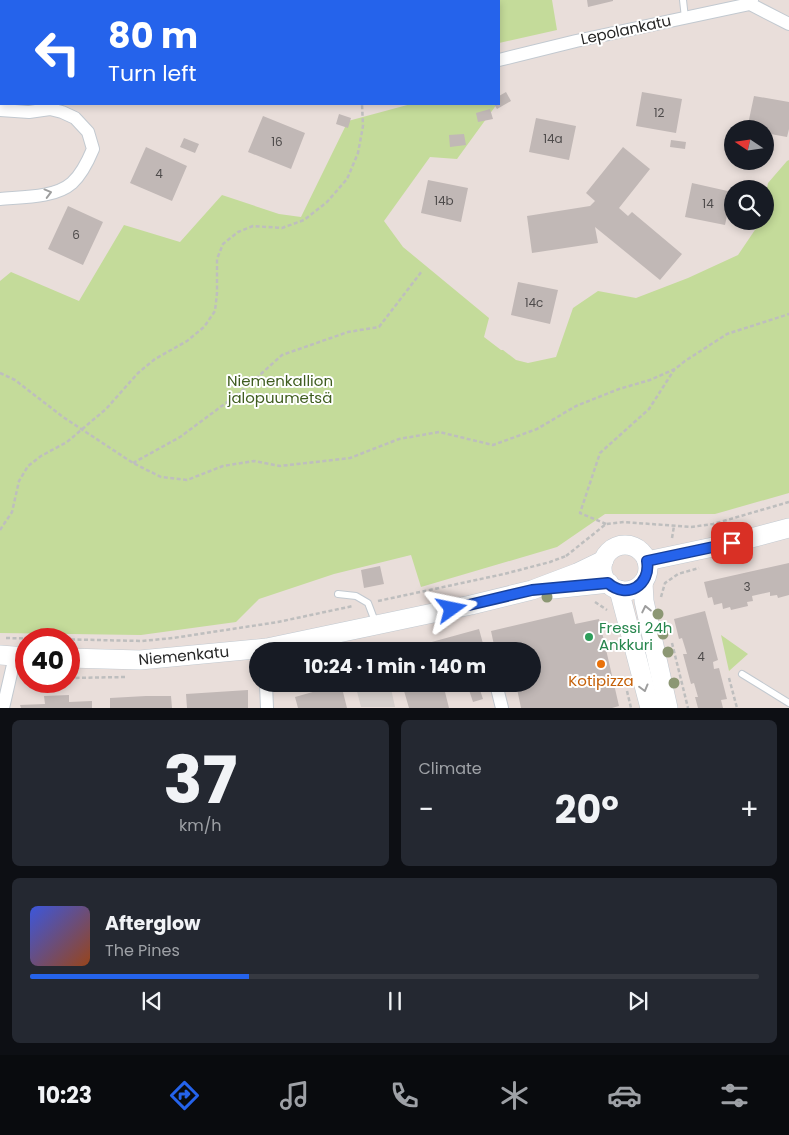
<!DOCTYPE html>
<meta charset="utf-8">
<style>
body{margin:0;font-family:Poppins,sans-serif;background:#242831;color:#f1f3f6;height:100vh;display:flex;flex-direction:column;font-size:19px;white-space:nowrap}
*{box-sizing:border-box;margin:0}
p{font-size:16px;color:#9ea1a6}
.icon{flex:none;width:28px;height:28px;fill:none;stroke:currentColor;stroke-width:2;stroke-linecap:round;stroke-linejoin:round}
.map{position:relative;height:708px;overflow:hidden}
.side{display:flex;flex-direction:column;gap:12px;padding:12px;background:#0d0f14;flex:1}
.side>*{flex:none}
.hud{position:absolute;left:0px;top:0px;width:500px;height:105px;box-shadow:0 2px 8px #0003;background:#2563eb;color:#fff;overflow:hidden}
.needle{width:32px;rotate:283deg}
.fabs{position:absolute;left:724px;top:120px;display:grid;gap:10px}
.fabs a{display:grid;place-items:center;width:50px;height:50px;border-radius:50%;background:#171b24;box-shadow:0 2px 8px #0003;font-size:25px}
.speed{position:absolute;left:15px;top:628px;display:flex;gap:10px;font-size:25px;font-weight:700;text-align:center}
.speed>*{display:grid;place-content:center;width:65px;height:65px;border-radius:50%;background:#171b24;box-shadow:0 2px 8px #0003;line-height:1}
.speed .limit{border:8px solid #d22;background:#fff;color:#111}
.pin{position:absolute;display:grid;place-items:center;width:42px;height:42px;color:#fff;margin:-21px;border-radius:10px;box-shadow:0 2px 8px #0006}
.me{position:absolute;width:55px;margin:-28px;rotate:78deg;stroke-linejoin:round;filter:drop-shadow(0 0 4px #0008)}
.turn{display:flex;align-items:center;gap:18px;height:105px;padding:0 25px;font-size:22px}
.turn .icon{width:65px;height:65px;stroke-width:2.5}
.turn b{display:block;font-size:35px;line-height:42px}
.big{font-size:38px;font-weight:700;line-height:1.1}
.side .widget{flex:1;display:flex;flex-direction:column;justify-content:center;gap:8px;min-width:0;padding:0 18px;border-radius:8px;background:#242831}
.side .dial{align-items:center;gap:0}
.dial b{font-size:65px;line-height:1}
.song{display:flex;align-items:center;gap:15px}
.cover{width:60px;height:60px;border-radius:8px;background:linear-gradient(135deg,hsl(230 70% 55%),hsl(20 70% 35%))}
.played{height:5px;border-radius:2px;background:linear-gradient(90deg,#2563eb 30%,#363941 30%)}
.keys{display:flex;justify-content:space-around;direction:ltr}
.heat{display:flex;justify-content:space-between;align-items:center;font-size:28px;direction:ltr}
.side .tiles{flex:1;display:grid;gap:12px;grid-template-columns:1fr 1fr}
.widget:last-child{grid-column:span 2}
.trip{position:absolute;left:249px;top:642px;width:292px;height:50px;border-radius:25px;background:#171b24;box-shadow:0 2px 8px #0003;font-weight:700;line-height:50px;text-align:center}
.menu{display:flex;height:80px;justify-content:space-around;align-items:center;background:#090b0e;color:#9ea1a6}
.menu .icon{width:35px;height:35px}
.menu .current{color:#2563eb}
.menu b{font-size:22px;color:#f1f3f6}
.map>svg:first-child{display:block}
</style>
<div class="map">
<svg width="789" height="708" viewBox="0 0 789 708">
<rect width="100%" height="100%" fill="#e9deda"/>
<path fill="#c4db9a" d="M320 0H552L557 30 499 43V1H315Z
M411 104H497L457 159 430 157 384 221 403 247 489 318 484 337 501 350H503L516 360 528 363 556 357 573 308 598 291 636 298 688 278 738 255 761 221H765V200L768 183 787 161 789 160V493L715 514H605L557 547 421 587 411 555 334 574 259 599 236 622 141 635 0 633V281L11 272 79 301 124 225 180 242 222 195 279 214 301 217 348 121Z
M721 635 748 654 729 671Z"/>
<path fill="#d5cfcc" d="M355 684H390L395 707H361Z"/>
<path fill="#c1b8b6" d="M587 0H613V1L588 7Z
M506 92 511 101 497 109 494 104H499V96Z
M642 92 682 99 676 133 636 126Z
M754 96 789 102V129L787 137 765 133V129H747Z
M490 109 493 119 478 122 476 113Z
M339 114 351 118 348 128 336 124Z
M263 116 305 133 291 169 248 152Z
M536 118 576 126 569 160 529 152Z
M464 134 466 145 450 147 449 135Z
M184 138 199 144 195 153 180 147Z
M671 140 686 142 685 149 670 147Z
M146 147 187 166 172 201 130 183Z
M623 147 650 169 619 208 628 216 632 212 682 254 660 280 595 227 598 243 532 253 527 216 590 206 595 201 586 193Z
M428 180 468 188 461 222 421 213Z
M692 183 732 192 725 225 685 217Z
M68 206 103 222 83 265 48 249Z
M518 282 558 290 550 324 511 315Z
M789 563V595L778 598 777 595 770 596V592L752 596 753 601 747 602 748 606 731 610 730 607 723 609 722 603 714 605 712 597 708 598 704 582Z
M380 566 384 584 364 588 361 570Z
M705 611 718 660 713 662 714 669 719 668 727 699 721 700 723 708H698L695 697H698L694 683 691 684 683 654H687L682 638 679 639 674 619Z
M572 612 575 624 599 619 619 706 612 708H521L516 684H532V651H508L506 642 494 645 491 631Z
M479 629 485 651H472L470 646 451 651H399Z
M341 684 347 708H298L295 697Z
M402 684H443L449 708H409Z
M478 684 483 699 473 702 468 687Z
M248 690V708H187L186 694Z
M69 695V702L92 701V708H21L20 705 45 704 44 696Z
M146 696H171L172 708H110V698Z"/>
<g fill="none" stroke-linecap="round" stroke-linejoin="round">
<g stroke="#c2c9d0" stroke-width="8">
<path id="lane" d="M683 0 685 18
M338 594 356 596 368 603 376 624
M742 674 789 703"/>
</g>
<g stroke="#c2c9d0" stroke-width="14">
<path id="street" d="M146 0 148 1
M92 1V0
M750 4 789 24
M499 60 576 41 750 4 752 0
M0 110 29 112 50 109 62 112 75 118 88 132 93 149C88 161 82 174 72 183 55 198 22 197 0 199
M266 684 267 708
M496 684 502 708
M3 708 15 656"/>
</g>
<g stroke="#c2c9d0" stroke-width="20">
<g id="secondary">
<circle cx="625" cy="568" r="23"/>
<path d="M647 561 732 543 789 528"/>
<path d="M643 583 644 601 668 708"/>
<path d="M553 589 609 583"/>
<path d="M619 590 650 708"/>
<path d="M0 655 26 657"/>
<path id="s1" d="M69 658 140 660 267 648 471 605 532 590 577 573 604 560"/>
</g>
</g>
<path stroke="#bebebe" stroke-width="2.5" stroke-dasharray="4 2.5" stroke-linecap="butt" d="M179 1V0
M0 373 15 380 63 417 133 463 161 477 187 480 223 466 254 461 280 466 350 458 399 439 439 432 493 445 537 429 576 406 619 389 650 380 675 369 685 361 727 334 789 314
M133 463 180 437 242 391 282 355 348 332 379 327 422 271
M606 524 580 513 600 453 649 409 674 370
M0 530 12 512 19 481 28 466 41 456 67 442 106 409 138 373 155 359 187 341 204 327 215 311 217 293V259L223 244 238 232 253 226 282 228 304 220 327 202 347 179 358 153 363 126 362 104
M672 538 674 526
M566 556 606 524 624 522 691 527 713 524 789 502
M661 597 665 583 678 574 699 568
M378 601 504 574 550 562 566 556
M595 602 607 610
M6 638 142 641 173 638 278 622 353 606
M672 643 688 708
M69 678 127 677
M729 678 737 708
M627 691 631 708"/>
<use href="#lane" stroke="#fff" stroke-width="6"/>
<use href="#street" stroke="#fff" stroke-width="12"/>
<use href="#secondary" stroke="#fff" stroke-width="19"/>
</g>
<g fill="#8c9773">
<circle cx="547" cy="597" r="5.5"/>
<circle cx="658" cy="614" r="5.5"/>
<circle cx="663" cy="634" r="5.5"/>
<circle cx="668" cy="652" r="5.5"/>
<circle cx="674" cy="683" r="5.5"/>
</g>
<defs><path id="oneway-chevron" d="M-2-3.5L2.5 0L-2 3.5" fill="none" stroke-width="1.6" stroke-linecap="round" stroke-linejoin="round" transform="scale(1.25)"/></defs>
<g stroke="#9e9e9e">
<use href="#oneway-chevron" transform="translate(48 193) rotate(-15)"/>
<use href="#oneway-chevron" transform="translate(646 609) rotate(-102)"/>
<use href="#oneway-chevron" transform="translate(644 688) rotate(75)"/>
</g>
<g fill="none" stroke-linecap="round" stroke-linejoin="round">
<g stroke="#184099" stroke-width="12">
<path id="route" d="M452 609 532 590 608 583C627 600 651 585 647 561L732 543"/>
</g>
<use href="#route" stroke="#2563eb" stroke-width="9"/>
</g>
<circle fill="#2e9e5b" stroke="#fff" stroke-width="2" cx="589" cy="637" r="5"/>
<circle fill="#e8710a" stroke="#fff" stroke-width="2" cx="601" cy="664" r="5"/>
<g text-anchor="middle" stroke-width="4" stroke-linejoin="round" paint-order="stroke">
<g font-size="12" fill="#4e4b4b">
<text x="659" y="117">12</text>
<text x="553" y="143">14a</text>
<text x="277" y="146">16</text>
<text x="159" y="178">4</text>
<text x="444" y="205">14b</text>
<text x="708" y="208">14</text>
<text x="76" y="239">6</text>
<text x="534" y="307">14c</text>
<text x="747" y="591">3</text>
<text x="701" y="661">4</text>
</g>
<g font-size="15" fill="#272727" stroke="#fff">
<text transform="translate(626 30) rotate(-12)" y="5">Lepolankatu</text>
<text dy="5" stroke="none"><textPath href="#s1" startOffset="115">Niemenkatu</textPath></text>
</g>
<g font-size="15" fill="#3f5d1f" stroke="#fff">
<text x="280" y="386">Niemenkallion<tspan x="280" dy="17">jalopuumetsä</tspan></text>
</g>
<g font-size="15" fill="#27864d" stroke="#fff" text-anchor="start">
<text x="599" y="633">Fressi 24h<tspan x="599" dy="17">Ankkuri</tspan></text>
</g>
<g font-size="15" fill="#c56008" stroke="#fff">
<text x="601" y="686">Kotipizza</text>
</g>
</g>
</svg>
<div class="fabs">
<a><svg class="needle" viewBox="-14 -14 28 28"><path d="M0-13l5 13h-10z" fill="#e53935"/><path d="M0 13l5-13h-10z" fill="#9ea1a6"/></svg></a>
<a><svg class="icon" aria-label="search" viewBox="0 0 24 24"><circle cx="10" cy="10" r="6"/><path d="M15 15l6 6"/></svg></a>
</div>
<div class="speed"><div class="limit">40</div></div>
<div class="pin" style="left:732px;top:543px;background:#d93025"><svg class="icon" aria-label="arrive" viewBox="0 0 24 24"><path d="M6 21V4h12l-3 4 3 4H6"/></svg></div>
<svg class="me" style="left:452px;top:609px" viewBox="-20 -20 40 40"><path d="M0-17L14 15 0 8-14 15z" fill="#2563eb" stroke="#fff" stroke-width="4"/></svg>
<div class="trip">10:24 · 1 min · 140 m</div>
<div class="hud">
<div class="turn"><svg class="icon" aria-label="left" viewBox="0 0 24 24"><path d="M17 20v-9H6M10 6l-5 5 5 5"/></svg><div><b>80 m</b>Turn left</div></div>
</div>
</div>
<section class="side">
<div class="tiles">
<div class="widget dial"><b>37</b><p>km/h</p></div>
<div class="widget"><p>Climate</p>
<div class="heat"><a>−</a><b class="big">20°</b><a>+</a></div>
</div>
<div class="widget">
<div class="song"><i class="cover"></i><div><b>Afterglow</b><p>The Pines</p></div></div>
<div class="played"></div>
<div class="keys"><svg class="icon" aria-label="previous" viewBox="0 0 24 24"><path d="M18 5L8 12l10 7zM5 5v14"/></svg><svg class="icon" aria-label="pause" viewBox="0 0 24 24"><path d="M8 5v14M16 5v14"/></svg><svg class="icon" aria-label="next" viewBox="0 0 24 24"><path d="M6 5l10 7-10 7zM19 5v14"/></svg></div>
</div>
</div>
</section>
<nav class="menu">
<b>10:23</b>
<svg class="icon current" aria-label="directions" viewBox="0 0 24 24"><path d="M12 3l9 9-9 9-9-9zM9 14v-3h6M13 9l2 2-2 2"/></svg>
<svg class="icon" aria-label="music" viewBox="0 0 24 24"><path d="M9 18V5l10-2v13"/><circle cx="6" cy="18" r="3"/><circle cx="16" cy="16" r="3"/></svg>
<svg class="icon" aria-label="phone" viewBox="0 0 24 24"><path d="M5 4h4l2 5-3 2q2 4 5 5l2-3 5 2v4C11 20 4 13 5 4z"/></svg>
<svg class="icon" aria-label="climate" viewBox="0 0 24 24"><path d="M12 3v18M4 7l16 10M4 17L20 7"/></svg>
<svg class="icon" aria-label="car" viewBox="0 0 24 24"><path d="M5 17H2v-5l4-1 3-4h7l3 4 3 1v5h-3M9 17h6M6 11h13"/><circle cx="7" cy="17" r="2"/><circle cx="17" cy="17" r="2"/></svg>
<svg class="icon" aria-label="filters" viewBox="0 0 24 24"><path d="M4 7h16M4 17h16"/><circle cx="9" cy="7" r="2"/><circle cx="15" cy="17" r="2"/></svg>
</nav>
